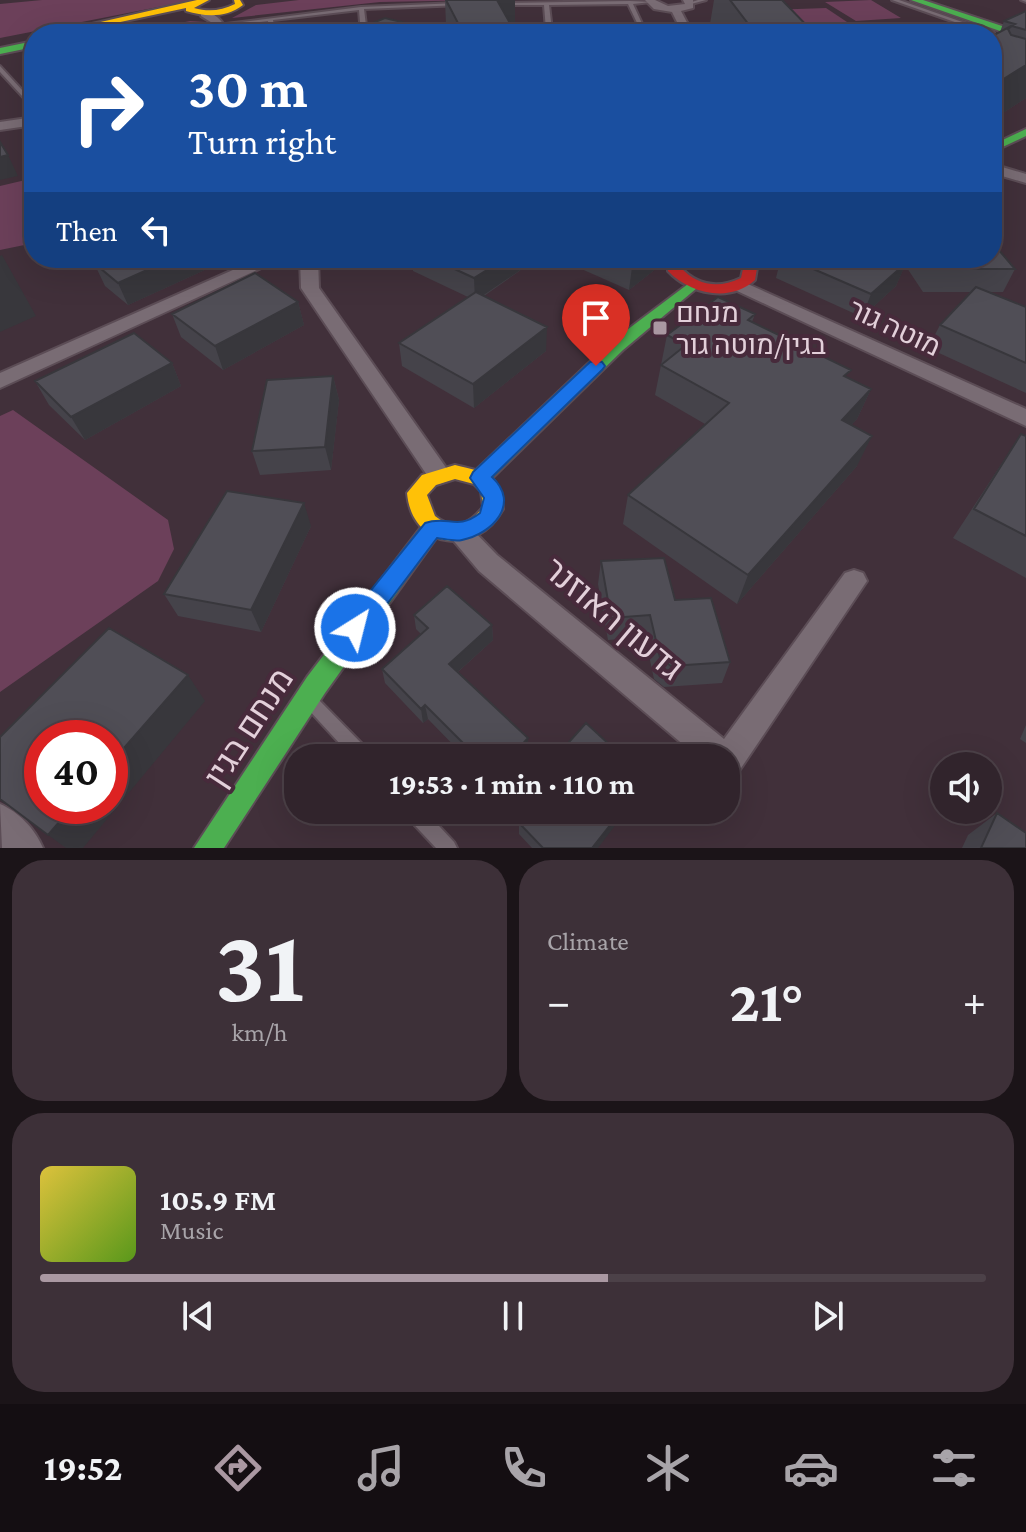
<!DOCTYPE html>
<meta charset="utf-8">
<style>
body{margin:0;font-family:"Crimson Pro",Heebo,serif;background:#3d3038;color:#f1f3f6;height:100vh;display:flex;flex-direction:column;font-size:30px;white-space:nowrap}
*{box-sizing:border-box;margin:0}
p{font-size:26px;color:#a8a4a9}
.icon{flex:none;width:44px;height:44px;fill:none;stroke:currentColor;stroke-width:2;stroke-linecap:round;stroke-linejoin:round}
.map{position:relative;height:848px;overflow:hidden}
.panel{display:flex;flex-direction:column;gap:12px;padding:12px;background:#1b1418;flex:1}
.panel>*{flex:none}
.top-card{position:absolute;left:24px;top:24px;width:978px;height:244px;border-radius:32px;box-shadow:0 8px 32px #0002,0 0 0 2px #4c4148;background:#1a4fa0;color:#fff;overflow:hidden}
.tools{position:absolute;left:930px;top:752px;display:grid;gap:16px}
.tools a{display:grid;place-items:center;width:72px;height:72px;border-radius:50%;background:#31242c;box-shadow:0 8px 32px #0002,0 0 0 2px #4c4148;font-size:40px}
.speed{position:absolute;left:24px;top:720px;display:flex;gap:16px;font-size:40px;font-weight:700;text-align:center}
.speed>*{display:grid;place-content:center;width:104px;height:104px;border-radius:50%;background:#31242c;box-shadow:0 8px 32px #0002,0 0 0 2px #4c4148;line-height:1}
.speed .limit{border:12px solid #d22;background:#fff;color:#111}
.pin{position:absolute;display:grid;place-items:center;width:68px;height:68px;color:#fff;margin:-82px -34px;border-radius:50% 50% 50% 0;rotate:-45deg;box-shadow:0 0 8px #0007}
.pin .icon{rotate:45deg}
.me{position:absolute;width:88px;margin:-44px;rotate:36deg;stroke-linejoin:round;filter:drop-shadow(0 0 6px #0008)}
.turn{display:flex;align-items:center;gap:28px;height:168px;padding:0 32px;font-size:36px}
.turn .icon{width:104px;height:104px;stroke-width:2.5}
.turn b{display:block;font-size:56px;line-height:68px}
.then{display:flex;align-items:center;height:76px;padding:0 32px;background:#0003;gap:16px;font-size:30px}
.big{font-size:60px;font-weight:700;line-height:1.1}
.panel .tile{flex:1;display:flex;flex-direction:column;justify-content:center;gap:12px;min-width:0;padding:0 28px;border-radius:32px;background:#3d3038}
.panel .dial{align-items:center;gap:0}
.dial b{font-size:104px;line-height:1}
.song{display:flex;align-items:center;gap:24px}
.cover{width:96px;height:96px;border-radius:12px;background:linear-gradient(135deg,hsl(50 70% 55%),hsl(90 70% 35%))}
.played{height:8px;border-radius:4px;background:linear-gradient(90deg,#aa98a2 60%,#4c4148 60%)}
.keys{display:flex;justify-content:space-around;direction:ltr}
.heat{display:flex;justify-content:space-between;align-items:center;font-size:44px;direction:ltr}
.panel .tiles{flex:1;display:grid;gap:12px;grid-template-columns:1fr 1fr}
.tile:last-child{grid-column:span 2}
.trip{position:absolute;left:284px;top:744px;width:456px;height:80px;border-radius:32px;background:#31242c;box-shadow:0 8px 32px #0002,0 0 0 2px #4c4148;font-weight:700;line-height:80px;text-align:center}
.dock{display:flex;height:128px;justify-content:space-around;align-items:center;background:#140e12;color:#a8a4a9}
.dock .icon{width:56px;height:56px}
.dock .selected{color:#aa98a2}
.dock b{font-size:36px;color:#f1f3f6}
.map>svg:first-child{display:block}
</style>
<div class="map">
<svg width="1026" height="848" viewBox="0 0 1026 848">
<rect width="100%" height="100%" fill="#41303a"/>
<path fill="#6c405a" d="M42 0H194L0 38V4Z
M299 0H484L380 2 232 18 256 5Z
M871 0 901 18 856 21 825 2Z
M826 8 856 28 886 26 908 34H793L769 10Z
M190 21 206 22 207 34H126Z
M34 178V243L0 250V186Z
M13 410 168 520 174 549 158 581 0 692V416Z"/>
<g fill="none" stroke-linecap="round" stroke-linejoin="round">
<g stroke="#5c4d56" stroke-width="4">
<path id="lane" d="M698 0H706L691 4 689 3Z
M892 0H899L994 33 989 34Z
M1021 0H1026V2Z
M630 1 651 2 633 4 645 30 640 29 628 4 549 5 552 30 549 32 546 30 544 5H500L498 4 500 3Z
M459 3 461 5 364 9 367 34H361L359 10 273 20 275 34H269L268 21 221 27 218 25 361 7Z
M0 66 34 103V109L0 72Z
M312 696 317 698 370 752 372 758H353L307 708 304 703 307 698Z
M404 810H424L454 842 457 848H436L406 816Z"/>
</g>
<g stroke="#5c4d56" stroke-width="4">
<path id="street" d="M645 0H655L668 6 685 4 683 0H693V8L681 11 693 34H683L672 12 654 9Z
M201 12C216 11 223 22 229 34H219L214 24 201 16Z
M34 117V125L0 130V122Z
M992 164 1026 174V183L992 173Z
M260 258H283L0 388V373Z
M300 258H318L319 288 447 469 451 475 447 481 439 484 431 481 301 288Z
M741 281 1026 409V426L735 290 732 286 735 282Z
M460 523 469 526 497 555 724 739 845 573 854 570 863 573 867 581 737 774 726 779V758H699L479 571 447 533 451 526Z
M0 804C19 812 35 829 43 848H2Z"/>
</g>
<g stroke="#5c4d56" stroke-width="4">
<path id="fast" d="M911 0H923L1026 34V40Z
M34 41V47L0 54V48Z
M1026 129V136L992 152V145Z
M692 281 699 285 697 288 623 350 487 483H473L470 478 473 473 611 342Z
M432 520 439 522 442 528 439 534 325 693 224 848H194L307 677 425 522Z"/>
</g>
<g stroke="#5c4d56" stroke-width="4">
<path id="slow" d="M197 0H209L194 8C208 12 221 11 235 4L234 0H240L243 5C226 18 206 17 186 11V8L64 34H48Z
M455 465C488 473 499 473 503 509 477 557 412 550 407 493L422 475ZM455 479 474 484 481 491 483 507C469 525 454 531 435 516L427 495 436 485Z"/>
</g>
<g stroke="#5c4d56" stroke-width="4">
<path id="jam" d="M668 258H682L680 267C698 286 718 289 741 278L743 269 734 258H749L757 268 755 280C730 303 690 294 668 271Z"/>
</g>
<use href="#lane" fill="#796c74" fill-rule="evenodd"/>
<use href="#street" fill="#796c74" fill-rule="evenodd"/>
<use href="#fast" fill="#4caf50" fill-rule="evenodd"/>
<use href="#slow" fill="#ffc107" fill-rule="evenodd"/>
<use href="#jam" fill="#c62828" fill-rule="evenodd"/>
</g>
<path fill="#45434a" d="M445 0H515L514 30 516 34H356L355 30 446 24Z
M714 0H782L815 34H717L710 24Z
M1026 11V98L992 120V36L1000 32 1004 21Z
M412 258H538L484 296 546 351 474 408 402 366 399 343 468 297 413 271Z
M561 258H660L657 268 629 290 561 260Z
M781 258H893L903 262 900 258H992L1015 269 1003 292H987L1026 307V393L928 348 940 325 972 292H923L905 265 896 286 862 317 776 278Z
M94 263 218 264 128 305 105 286Z
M298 302 304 325 223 370 181 337 172 314Z
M755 314 752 322 847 378 871 389 857 419 851 425 857 466 737 604 623 524 628 495 705 424 655 395 667 335Z
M172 363 181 386 85 440 49 405 35 381Z
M333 376 339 400 331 470 260 475 252 451Z
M1021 434 1026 436V578L953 538Z
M311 526 261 632 178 616 164 594Z
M601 561 675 600 730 662 722 683 664 687 654 679 645 637 608 640 598 584Z
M414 615 492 625 493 640 458 672 528 738V751L521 758H466L428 719 423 723 385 683 382 669 421 634 416 629Z
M1026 725V743L1020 739Z
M561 751 624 758H560Z
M997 813 1026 848H962L968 835Z
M519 823 598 848H532L519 834Z"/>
<path fill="#38373c" d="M495 0H515V30L504 34Z
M1026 65V98L992 120V89L994 85Z
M8 155 18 176 0 180V157Z
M2 255 36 316 0 332V256Z
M174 258H216L218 264 128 305 118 283Z
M506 258H538L475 301 474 278Z
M644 258H660L657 268 629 290 632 267Z
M906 263 896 286 862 317 871 294Z
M298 302 304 325 223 370 215 346Z
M547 327 546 351 474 408 473 384Z
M172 363 181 386 85 440 71 417Z
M333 376 339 400 331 470 325 447Z
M871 389 857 419 828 450 842 420Z
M872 436 857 466 737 604 748 575Z
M304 503 311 526 261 632 251 610Z
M492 625 493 640 451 678 449 664Z
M188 675 205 701 83 848H66L48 835 73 806H110V764Z
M425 705 428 719 423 723 421 709Z
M528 738V751L521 758H510Z
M622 810H627L598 848H592Z"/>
<path fill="#504e56" stroke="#38373c" stroke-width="2" d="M446 0H497L516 34H370L355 30 385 18 418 26 458 23Z
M730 0H782L815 34H756Z
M1026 11V30L1012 26 1008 29 1011 35 1026 39V65L994 85 992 84V36L1015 24 1004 21Z
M0 142 8 155 0 157Z
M992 242 1015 269H933L925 258H992Z
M107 258H174L118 283 94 263Z
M431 258H506L474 278Z
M609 258H644L632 267Z
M788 258H893L906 263 871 294Z
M255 273 298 302 215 346 172 314Z
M976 287 1026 307V363L940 325Z
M476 292 547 327 473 384 399 343Z
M718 297 755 314 748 320 851 370 844 376 871 389 842 420 872 436 748 575 628 495 729 403 661 365 686 345 667 335Z
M134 333 172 363 71 417 35 381Z
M333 376 325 447 252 451 267 380Z
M1021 434 1026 436V536L974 509Z
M227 491 304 503 251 610 164 594Z
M664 558 675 600 711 598 730 662 671 666 660 658 650 615 611 618 601 561Z
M447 586 492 625 449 664 528 738 510 758H478L425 705 421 709 382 669 428 628 414 615Z
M109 628 188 675 110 764V738H42V806H73L48 835 0 799V737Z
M586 723 624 758H569L561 751Z
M531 810H622L592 848H543L519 823Z
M997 813 1026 833V848H981Z"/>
<path fill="#1a73e8" stroke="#114b97" stroke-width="2" d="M596 361 602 362 605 366 602 370 492 477C521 504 492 534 462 540 455 542 445 539 437 538L363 636 355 639 346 636 343 628 346 621 425 523C448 515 457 531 480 513L484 498 470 478 473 472 590 362Z"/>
<rect fill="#aa98a2" stroke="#472a3b" stroke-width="3" x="652" y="320" width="16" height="16" rx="4"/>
<g text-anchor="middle" stroke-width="8" stroke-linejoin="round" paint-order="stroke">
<g font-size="28" fill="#e3d0da" stroke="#472a3b" text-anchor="start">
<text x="676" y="322">מנחם<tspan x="676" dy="32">בגין/מוטה גור</tspan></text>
</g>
<g font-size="28" fill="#e3d0da" stroke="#472a3b">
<text transform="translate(895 327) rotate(25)" y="10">מוטה גור</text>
</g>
<g font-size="34" fill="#e3d0da" stroke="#472a3b">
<text transform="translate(614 618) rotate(40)" y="12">גדעון האוזנר</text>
<text transform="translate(248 727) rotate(-57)" y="12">מנחם בגין</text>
</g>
</g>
</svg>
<div class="tools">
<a><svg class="icon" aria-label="sound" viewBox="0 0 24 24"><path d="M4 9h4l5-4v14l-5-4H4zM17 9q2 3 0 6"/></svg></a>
</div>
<div class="speed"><div class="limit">40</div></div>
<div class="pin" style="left:596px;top:366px;background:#d93025"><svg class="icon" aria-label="arrive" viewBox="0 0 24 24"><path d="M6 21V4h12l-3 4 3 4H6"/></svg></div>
<svg class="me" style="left:355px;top:628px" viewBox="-20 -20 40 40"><circle r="17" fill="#1a73e8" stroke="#fff" stroke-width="3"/><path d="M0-11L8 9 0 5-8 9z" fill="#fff"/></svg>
<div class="trip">19:53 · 1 min · 110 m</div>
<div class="top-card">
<div class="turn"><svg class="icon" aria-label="right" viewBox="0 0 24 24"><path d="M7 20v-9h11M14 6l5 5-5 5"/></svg><div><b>30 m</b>Turn right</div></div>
<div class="then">Then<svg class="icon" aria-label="left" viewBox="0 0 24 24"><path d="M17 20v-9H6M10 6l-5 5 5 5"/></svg></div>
</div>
</div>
<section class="panel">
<div class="tiles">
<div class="tile dial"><b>31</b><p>km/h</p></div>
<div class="tile"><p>Climate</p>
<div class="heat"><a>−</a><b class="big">21°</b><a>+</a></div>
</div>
<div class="tile">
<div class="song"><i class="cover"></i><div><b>105.9 FM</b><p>Music</p></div></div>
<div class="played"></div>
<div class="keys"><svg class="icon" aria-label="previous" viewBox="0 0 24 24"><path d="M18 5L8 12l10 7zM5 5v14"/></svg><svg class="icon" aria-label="pause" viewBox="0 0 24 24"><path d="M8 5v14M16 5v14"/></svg><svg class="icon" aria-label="next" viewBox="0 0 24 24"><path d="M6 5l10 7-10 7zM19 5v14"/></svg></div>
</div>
</div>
</section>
<nav class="dock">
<b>19:52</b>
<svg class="icon selected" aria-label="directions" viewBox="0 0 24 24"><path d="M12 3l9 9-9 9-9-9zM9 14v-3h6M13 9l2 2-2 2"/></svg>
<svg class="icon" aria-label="music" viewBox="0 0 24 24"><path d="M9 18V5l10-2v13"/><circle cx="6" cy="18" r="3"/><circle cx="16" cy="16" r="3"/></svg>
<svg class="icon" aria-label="phone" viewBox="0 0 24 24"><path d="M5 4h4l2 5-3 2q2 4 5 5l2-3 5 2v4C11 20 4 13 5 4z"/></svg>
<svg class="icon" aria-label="climate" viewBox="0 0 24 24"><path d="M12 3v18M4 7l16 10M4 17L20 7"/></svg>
<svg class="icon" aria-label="car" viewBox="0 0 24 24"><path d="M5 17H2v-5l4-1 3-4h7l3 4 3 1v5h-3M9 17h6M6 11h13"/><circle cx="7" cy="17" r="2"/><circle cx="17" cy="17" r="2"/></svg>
<svg class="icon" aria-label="filters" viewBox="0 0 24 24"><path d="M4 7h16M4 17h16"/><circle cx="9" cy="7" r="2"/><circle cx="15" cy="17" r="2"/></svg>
</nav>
